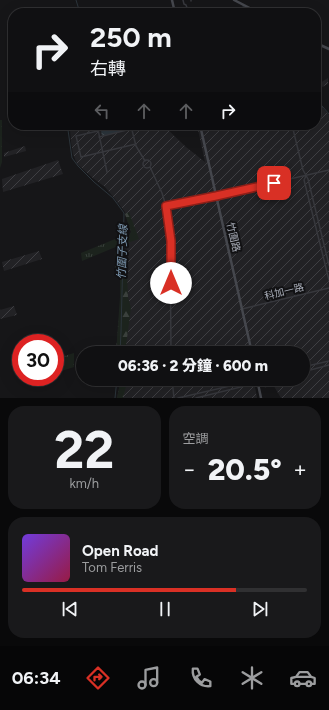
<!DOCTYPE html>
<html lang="zh-TW">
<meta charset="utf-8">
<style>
body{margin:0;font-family:Figtree,"Noto Sans TC",sans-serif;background:#19191b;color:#f1f3f6;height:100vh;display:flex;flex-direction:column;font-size:15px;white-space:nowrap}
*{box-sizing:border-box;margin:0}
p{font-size:13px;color:#9c9d9f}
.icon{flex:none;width:22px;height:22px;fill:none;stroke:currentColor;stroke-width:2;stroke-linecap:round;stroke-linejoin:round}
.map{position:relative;height:398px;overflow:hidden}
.details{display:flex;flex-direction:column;gap:8px;padding:8px;background:#09090a;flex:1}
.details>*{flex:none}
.hud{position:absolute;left:8px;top:8px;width:313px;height:122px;border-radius:16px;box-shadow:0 4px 16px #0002,0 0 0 1px #303032;background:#101012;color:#f1f3f6;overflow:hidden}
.speed{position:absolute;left:12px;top:334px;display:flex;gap:8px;font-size:20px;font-weight:700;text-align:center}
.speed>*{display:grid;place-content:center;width:52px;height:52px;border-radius:50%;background:#101012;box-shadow:0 4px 16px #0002,0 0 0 1px #303032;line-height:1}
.speed .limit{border:6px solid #d22;background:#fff;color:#111}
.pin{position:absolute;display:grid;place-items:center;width:34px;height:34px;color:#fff;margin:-17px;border-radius:8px;box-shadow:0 2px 6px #0006}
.me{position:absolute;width:44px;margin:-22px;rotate:0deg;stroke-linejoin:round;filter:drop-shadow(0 0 3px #0008)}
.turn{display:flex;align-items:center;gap:14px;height:84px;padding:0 16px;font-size:18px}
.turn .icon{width:52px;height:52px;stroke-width:2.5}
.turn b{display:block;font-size:28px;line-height:34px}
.lanes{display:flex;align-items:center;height:38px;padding:0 16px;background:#0003;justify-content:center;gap:20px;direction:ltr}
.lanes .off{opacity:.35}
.big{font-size:30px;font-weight:800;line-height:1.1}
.details .widget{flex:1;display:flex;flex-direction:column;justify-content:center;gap:6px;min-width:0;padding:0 14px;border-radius:16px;background:#19191b}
.details .dial{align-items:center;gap:0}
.dial b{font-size:52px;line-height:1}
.song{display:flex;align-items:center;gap:12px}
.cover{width:48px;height:48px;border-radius:6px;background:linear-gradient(135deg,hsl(260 70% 55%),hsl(340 70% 35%))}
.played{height:4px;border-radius:2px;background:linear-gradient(90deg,#d93025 75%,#303032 75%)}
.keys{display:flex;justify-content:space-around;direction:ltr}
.heat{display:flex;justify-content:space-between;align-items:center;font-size:22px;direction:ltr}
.details .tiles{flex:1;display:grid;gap:8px;grid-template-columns:1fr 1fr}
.widget:last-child{grid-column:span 2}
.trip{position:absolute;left:76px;top:346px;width:234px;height:40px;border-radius:20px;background:#101012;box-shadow:0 4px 16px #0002,0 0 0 1px #303032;font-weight:800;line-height:40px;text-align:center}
.tabs{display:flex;height:64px;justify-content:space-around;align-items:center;background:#060607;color:#9c9d9f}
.tabs .icon{width:28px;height:28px}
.tabs .active{color:#d93025}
.tabs b{font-size:18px;color:#f1f3f6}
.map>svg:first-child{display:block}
</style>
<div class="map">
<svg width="329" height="398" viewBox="0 0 329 398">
<defs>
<pattern id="industrial-furrows" width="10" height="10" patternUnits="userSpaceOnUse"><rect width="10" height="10" fill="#222225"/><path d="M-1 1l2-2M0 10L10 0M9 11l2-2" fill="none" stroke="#3f3f43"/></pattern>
<pattern id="grass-tufts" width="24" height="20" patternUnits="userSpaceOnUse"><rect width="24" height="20" fill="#1c231d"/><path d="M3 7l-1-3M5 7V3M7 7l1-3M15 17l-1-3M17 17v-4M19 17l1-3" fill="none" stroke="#3a403c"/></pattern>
<pattern id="forest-firs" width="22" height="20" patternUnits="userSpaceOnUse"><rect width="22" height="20" fill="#1c231d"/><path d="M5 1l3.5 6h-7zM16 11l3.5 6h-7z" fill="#3a403c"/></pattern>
<pattern id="water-waves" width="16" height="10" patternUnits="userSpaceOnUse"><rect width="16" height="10" fill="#2c353c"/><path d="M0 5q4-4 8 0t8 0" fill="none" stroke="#485056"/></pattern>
</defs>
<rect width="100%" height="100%" fill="#161618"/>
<path fill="url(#industrial-furrows)" d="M328 78V84L316 90V84L317 85Z
M316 100 329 115V398H281L272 383 265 388 264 384 261 386 255 387 257 398H117L121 379H303V353H116L120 305V272L115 274V254L120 237 129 236 131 232 125 212 115 199 105 187 94 179 77 164 73 154 71 142 70 129 74 125H163L186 147 205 162 197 125H316Z
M25 146 26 151 4 157V153Z
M58 160 63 174 3 192 2 179Z
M39 251 42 259 4 271 2 262Z
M14 306 17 315 0 319V310Z"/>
<path fill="url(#grass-tufts)" d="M120 237 118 246 82 261 81 253Z
M74 353V367L55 373V359Z"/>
<path fill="url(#forest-firs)" d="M0 120H2V162L0 168Z
M129 212 139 239 124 244V270L127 273 128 297 131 308 125 353H116L120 297V272L115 274V254L120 237 129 236 131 232 125 214Z
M121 379H128L123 398H117Z"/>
<path fill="url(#water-waves)" d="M100 125H147L102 136Z"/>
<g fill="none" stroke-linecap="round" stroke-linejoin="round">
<path stroke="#2c353c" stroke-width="1" d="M76 0 80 13
M243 6 245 13
M316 99 329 114
M72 125 68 130 72 158 78 166 94 182 113 198 124 213 121 332 120 353
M115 398 117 379"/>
<path stroke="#37383d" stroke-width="1.5" d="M183 0 184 4 186 5 189 13
M191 1V0
M88 125 89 133
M97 125 107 172
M292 125 303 170 308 179 329 265
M132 130 136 146 145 161
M98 131 76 136 81 157 136 144
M99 137 147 125
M143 164a4 4 0 1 1 8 0a4 4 0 1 1-8 0Z
M150 167 162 193 166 206 170 228 171 353
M306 176 304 180 329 280
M167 206 216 196 329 170
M242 309 329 288
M303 367 329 361
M303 372 329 365
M172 379 174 398
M178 398 260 379
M196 398 273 379"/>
<path stroke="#45474d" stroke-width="2.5" d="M172 0 175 13
M234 0 259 13
M316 43 329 49
M200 125 252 353
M257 379 261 398"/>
</g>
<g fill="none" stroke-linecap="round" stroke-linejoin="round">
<g stroke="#8d1f18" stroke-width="10">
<path id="route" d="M171 283V241L166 206 216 196 274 183"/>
</g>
<use href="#route" stroke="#d93025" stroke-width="7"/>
</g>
<g text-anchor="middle" stroke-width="4" stroke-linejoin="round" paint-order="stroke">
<g font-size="10" fill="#a8adb8" stroke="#111113">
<text transform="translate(234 237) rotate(77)" y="4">竹圍路</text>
<text transform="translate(284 291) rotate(-14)" y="4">科加一路</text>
</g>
<g font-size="11" font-style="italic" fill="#7f9bb3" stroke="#111113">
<text transform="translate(122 252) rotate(-88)" y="4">竹圍子支線</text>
</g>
</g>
</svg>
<div class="speed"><div class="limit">30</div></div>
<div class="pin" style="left:274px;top:183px;background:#d93025"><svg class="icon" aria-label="arrive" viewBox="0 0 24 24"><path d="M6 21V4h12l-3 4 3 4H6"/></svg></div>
<svg class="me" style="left:171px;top:283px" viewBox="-20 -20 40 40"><circle r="19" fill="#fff"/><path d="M0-13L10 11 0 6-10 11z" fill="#d93025"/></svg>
<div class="trip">06:36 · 2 分鐘 · 600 m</div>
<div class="hud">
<div class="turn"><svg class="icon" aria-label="right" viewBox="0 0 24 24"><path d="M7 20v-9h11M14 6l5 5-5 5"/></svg><div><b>250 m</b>右轉</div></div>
<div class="lanes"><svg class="icon off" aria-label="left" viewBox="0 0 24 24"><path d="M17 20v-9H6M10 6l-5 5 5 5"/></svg><svg class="icon off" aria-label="ahead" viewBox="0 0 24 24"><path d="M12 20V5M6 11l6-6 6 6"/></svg><svg class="icon off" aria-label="ahead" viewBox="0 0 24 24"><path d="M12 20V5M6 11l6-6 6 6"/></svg><svg class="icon" aria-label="right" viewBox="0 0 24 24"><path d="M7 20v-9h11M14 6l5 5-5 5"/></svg></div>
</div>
</div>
<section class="details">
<div class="tiles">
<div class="widget dial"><b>22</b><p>km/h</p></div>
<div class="widget"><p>空調</p>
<div class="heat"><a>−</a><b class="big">20.5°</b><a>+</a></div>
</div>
<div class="widget">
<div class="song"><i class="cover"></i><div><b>Open Road</b><p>Tom Ferris</p></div></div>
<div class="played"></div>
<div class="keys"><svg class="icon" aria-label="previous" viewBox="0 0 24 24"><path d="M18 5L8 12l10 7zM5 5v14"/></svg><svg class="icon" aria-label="pause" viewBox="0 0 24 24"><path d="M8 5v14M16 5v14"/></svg><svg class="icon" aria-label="next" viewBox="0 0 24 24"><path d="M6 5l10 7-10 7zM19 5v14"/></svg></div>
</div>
</div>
</section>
<nav class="tabs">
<b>06:34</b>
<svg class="icon active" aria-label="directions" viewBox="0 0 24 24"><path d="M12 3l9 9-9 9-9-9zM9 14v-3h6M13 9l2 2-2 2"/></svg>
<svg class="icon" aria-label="music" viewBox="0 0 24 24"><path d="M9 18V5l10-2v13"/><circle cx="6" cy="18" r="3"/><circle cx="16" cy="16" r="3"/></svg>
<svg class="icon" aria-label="phone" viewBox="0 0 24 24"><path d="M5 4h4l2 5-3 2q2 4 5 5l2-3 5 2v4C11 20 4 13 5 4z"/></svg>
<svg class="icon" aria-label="climate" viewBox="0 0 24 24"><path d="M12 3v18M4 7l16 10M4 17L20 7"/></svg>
<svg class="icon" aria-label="car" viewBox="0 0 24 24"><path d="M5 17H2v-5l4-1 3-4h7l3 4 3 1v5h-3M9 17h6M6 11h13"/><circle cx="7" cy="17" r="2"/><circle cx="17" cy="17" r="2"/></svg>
</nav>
